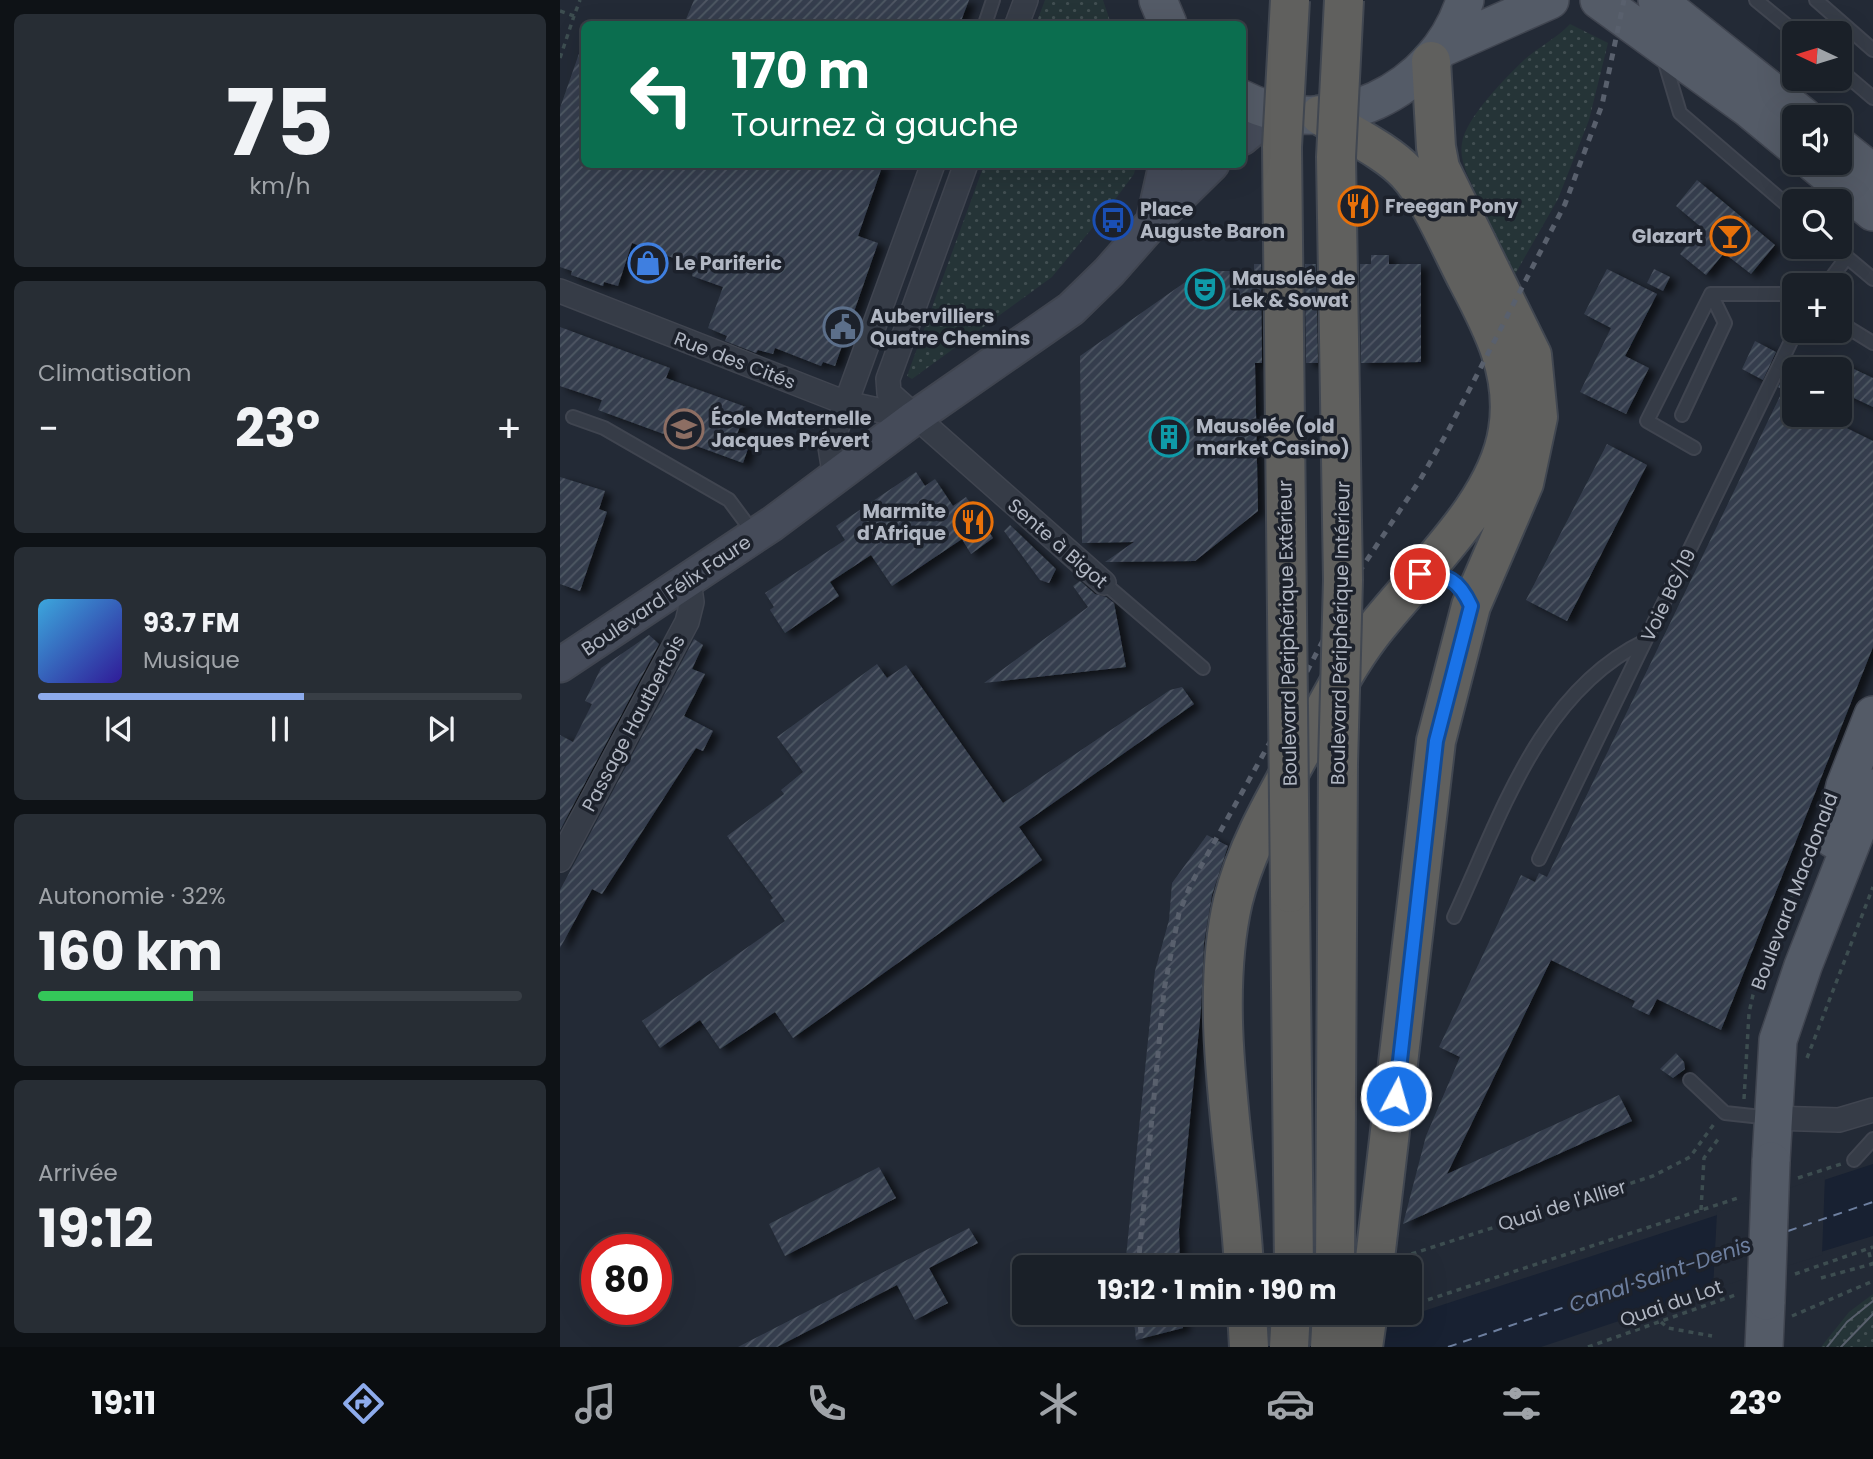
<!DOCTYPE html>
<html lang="fr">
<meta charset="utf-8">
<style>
body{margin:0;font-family:Poppins,sans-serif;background:#272d34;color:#f1f3f6;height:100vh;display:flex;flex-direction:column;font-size:26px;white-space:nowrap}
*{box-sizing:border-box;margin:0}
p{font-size:23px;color:#9fa3a8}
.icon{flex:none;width:38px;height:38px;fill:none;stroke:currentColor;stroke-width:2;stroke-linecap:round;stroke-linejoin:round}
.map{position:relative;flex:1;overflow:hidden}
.details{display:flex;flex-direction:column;gap:14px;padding:14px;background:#0e1216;width:560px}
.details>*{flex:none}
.hud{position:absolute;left:21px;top:21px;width:665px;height:147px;border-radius:10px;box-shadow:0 7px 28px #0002,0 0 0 2px #383e45;background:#0b6e4f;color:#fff;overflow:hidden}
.needle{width:46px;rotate:274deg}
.buttons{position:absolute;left:1222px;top:21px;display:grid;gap:14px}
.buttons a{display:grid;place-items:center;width:70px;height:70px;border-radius:10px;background:#1a2028;box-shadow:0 7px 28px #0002,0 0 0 2px #383e45;font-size:35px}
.speed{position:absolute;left:21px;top:1234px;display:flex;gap:14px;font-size:35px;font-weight:700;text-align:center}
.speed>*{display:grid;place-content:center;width:91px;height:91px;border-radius:50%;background:#1a2028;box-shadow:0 7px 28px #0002,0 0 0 2px #383e45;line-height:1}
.speed .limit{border:10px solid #d22;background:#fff;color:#111}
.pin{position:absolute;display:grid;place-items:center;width:60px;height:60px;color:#fff;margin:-30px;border:4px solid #fff;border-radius:50%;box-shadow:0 2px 7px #0007}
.me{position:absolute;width:77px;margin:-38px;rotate:6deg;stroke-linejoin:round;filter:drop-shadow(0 0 5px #0008)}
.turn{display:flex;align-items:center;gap:24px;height:147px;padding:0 35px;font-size:32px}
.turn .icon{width:91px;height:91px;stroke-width:2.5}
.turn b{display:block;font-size:49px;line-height:60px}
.big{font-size:52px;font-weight:700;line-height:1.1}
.details .card{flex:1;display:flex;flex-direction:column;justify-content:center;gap:10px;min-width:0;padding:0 24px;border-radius:10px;background:#272d34}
.details .dial{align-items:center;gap:0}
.dial b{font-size:91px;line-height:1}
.song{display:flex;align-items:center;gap:21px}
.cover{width:84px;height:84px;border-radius:10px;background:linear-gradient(135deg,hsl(200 70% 55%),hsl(250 70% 35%))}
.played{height:7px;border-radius:4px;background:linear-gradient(90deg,#8dabec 55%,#383e45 55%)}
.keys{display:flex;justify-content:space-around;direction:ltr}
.heat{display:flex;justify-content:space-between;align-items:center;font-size:38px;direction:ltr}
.charge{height:10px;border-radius:5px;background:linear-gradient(90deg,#34c759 32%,#383e45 0)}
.trip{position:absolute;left:452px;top:1255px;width:410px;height:70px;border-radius:10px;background:#1a2028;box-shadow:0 7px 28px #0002,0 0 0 2px #383e45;font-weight:700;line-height:70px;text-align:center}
.menu{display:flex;height:112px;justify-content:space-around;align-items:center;background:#0a0d10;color:#9fa3a8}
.menu .icon{width:49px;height:49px}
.menu .current{color:#8dabec}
.menu b{font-size:32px;color:#f1f3f6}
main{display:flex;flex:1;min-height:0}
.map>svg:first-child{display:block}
</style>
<main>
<section class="details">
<div class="card dial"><b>75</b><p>km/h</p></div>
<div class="card"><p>Climatisation</p>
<div class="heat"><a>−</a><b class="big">23°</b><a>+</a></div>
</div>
<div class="card">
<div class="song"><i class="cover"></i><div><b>93.7 FM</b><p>Musique</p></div></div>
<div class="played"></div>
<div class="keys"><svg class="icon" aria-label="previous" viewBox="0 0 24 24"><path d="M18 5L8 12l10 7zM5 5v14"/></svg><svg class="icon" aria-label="pause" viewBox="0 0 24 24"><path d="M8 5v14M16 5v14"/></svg><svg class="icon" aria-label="next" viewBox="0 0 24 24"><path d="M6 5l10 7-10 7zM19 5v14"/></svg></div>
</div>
<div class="card"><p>Autonomie · 32%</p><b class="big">160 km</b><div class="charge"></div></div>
<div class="card"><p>Arrivée</p><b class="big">19:12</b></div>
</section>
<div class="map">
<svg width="1313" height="1347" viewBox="0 0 1313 1347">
<defs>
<pattern id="grass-dots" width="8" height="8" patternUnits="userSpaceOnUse" patternTransform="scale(1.75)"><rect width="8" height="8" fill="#253437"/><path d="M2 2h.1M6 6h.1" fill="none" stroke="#424f52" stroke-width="1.8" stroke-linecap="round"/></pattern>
<pattern id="building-hatch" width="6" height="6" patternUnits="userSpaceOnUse" patternTransform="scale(1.75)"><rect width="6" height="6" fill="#353e4d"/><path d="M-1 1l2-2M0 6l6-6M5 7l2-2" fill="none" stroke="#505865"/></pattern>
<filter id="shadow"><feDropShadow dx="7" dy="4" stdDeviation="3.5" flood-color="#0009"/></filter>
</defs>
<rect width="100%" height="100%" fill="#232a36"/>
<path fill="url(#grass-dots)" d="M485 0H543L551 24H476Z
M1010 24 1048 43 1029 120 998 199 954 276 907 174C903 163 900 154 902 143 905 119 946 77 963 61 978 47 996 39 1010 24Z
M424 165H576L574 174 548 209 492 277 352 379 347 376Z
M1313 1294V1347H1261L1289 1312Z"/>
<path fill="#182132" d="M1313 1164V1236L1123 1294 1113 1303 981 1347H754Z"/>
<path fill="#232a36" d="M1265 1176 1262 1255 1153 1289 1157 1212Z"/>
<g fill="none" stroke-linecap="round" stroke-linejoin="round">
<path stroke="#6d7f9f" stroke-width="2" stroke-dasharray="9 7" stroke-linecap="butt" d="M1228 1231 1313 1202
M888 1347 1189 1244"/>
</g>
<path fill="url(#building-hatch)" filter="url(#shadow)" d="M134 0H409L401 21 396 19 394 24H124Z
M22 45 24 164H323L298 236 318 243 275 366 263 362 261 366 215 348 213 354 198 350 196 353 165 341 167 336 148 328 163 287 132 276 133 271 117 266 119 260 72 243 58 286 44 282 43 286 11 275 12 271 0 267V108Z
M1137 180 1215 245 1191 274 1164 253 1146 275 1120 254 1141 227 1116 206Z
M811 255H829V264H861V362L801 363 800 264H811Z
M694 264H701L702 363H695L698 511 635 561 545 562 574 542 522 543 520 356 641 271H694Z
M745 264H756L758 363H746Z
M1047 269 1097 294 1065 356 1089 368 1066 414 1020 392 1051 328 1024 314Z
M1094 269 1110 277 1103 291 1087 283Z
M0 327 110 368 106 378 186 407 177 435 191 440 183 463 38 410 42 400 0 386Z
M1195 341 1216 352 1203 380 1182 369Z
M1232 360 1234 415H1260L1313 441V647L1161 1030 1097 999 1089 1015 1072 1007 1075 1001 991 960 887 1174 1059 1095 1072 1121 843 1224 866 1136 900 1057 879 1047 961 875 975 882 979 873 987 877 1223 390 1218 387Z
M1279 362 1313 378V407L1279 391Z
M1047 444 1087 465 1007 621 966 600Z
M356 472 365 486 375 479 393 506 406 497 433 538 411 554 402 539 332 586 311 555 270 582 279 596 225 633 210 610 214 607 205 593 285 540 276 526Z
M0 477 45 491 39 509 47 512 20 591 0 584Z
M450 525 496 569 489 583 480 580 444 531Z
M520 581 535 594 546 597 554 603 566 667 424 683 528 607 513 586Z
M89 635 99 644 0 830V735L13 742 32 704 25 701 41 668Z
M134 639 143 645 132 669 145 674 124 716 153 731 143 751 136 748 42 894 32 889 0 948V890Z
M317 664 327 678 346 665 443 803 610 690 622 687 634 704 459 827 482 860 233 1038 215 1012 160 1049 140 1020 100 1048 82 1021 225 921 210 900 213 898 167 836 224 794 221 790 243 772 217 737Z
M647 835 668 846 652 895 644 943 641 1009 619 1229 620 1267H565L595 971 609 920 612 883Z
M1116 1053 1124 1062 1125 1069 1113 1078 1100 1069Z
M319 1167 336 1198 225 1256 209 1224Z
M409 1228 418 1243 369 1268 388 1303 355 1320 337 1285 217 1347H178Z
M573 1312H622L623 1328 576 1340Z"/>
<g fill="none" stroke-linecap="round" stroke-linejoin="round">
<g stroke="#404550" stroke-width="16">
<path id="service" d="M1196 0 1236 33
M1256 0 1313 50
M425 24 433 0
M1103 56 1120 113 1234 211
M1279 69 1313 98
M1275 247 1313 279
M1266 285 1287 257
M1279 322 1313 343
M1122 415 1165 323 1151 294
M13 417 44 428 169 500 195 535
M1134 448 1087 421 1151 294H1234
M544 583 643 668
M979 859 1236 331
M894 917C940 818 979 692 1085 641
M1130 1080 1165 1113 1211 1118
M1294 1160 1313 1139"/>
</g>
<g stroke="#404550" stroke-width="26">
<path id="minor" d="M457 24 466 0
M406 164 332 368 328 379 329 393 544 583
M0 291 286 403 354 418
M275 478 270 447 373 164
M0 860 127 622 132 602 129 581
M1212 1118 1279 1120 1313 1110"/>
</g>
<g stroke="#404550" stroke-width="37">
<path id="secondary" d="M682 138 714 111
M593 222 606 164
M0 665 212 524 354 418 511 309 549 272 593 222 652 164"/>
</g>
<g stroke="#404550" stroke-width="40">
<path id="primary" d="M598 0 608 24
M1039 0 1188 108 1234 146
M1097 0 1244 117
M882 48 990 0
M682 99C770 144 877 91 905 0
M1279 146 1313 173
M1254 163 1313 212
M1273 839 1285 786 1313 715
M1211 1161 1218 1040 1243 966 1313 788
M1204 1347 1206 1301"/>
</g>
<g stroke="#414751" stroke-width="42">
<path id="trunk" d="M730 893 734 1267
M684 1267C678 1152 647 1013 673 901 687 844 719 792 747 741 767 705 786 667 811 634 856 575 937 505 948 430 957 375 933 328 908 281 892 251 870 197 847 173 827 151 786 132 760 115
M775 1267 778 764
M814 1267 876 741 911 606 964 483 978 417 972 355 880 168 876 147 871 61"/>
</g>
<path stroke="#3d4d50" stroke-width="3.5" stroke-dasharray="5 5" stroke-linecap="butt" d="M0 11 14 16 20 0
M0 58 14 16
M1247 1058 1313 887
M1184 1099 1189 1013 1193 995 1249 852
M1238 1178 1281 1164
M1141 1210 1144 1158 1159 1138
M842 1257 1093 1176 1130 1157 1154 1124
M1235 1274 1313 1247
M1261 1278 1312 1264 1308 1249
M849 1306 1181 1197
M1232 1316 1313 1281
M1101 1322 1108 1328 1152 1336
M1028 1347 1178 1294"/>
<use href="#service" stroke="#363c47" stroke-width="12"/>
<use href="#minor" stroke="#363c47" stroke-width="23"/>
<use href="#secondary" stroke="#454b59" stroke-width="33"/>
<use href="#primary" stroke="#545b67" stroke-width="37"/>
<use href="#trunk" stroke="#60605e" stroke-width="38"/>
<path stroke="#59606d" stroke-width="2" d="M1267 1347 1287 1322 1313 1301
M1281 1347 1313 1314"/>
<path stroke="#59606d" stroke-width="5" stroke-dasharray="7 7" stroke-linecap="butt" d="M578 1267 604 990 619 913 631 884 714 735 797 575 860 480 888 431 1005 204 1042 105 1064 0
M579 1312 581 1333"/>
<g stroke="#404550" stroke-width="40" stroke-linecap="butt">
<path id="primary-bridge" d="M1206 1301 1211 1161"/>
</g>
<g stroke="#414751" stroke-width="42" stroke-linecap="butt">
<path id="trunk-bridge" d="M778 764 783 580 776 157 784 0
M730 893 722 147 730 0
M687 1312 689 1347
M729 1347 731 1312
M770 1347 772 1312
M803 1347 808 1312"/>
</g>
<use href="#primary-bridge" stroke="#545b67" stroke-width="37"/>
<use href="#trunk-bridge" stroke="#60605e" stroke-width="38"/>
</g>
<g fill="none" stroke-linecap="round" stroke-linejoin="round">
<g stroke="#114b97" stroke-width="18">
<path id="route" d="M836 1096 876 741 911 606C899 580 889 575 860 574"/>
</g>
<use href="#route" stroke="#1a73e8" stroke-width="12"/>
</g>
<defs>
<g id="restaurant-ring" transform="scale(2.0125)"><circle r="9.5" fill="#1c212b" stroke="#e8710a" stroke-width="1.5"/><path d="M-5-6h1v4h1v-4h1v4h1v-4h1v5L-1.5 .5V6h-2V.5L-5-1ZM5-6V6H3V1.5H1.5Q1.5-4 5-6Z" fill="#e8710a"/></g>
<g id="bus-ring" transform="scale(2.0125)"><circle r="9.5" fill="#1c212b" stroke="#1a4fb4" stroke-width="1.5"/><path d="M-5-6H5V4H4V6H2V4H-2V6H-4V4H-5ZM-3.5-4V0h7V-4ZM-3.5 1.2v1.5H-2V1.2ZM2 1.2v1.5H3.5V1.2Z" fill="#1a4fb4"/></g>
<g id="bar-ring" transform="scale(2.0125)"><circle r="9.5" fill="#1c212b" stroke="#e8710a" stroke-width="1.5"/><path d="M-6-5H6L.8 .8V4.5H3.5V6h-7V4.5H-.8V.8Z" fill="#e8710a"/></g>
<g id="shop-ring" transform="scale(2.0125)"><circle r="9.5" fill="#1c212b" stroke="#3f7fe0" stroke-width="1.5"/><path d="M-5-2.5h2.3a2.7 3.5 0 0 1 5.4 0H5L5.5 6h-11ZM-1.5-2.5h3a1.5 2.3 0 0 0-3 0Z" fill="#3f7fe0"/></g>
<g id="theatre-ring" transform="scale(2.0125)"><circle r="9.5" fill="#1c212b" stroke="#0f9aa8" stroke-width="1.5"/><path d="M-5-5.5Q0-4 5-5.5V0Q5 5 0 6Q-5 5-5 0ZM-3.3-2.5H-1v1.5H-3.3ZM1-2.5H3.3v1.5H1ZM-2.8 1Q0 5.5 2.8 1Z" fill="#0f9aa8"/></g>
<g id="civic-ring" transform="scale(2.0125)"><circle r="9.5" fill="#1c212b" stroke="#5c6f8a" stroke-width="1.5"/><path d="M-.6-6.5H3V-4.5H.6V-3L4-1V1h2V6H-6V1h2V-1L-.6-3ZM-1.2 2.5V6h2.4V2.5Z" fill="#5c6f8a"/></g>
<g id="school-ring" transform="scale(2.0125)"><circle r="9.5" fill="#1c212b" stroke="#8d6e63" stroke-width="1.5"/><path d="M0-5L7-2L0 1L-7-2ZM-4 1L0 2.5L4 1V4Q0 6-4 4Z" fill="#8d6e63"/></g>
<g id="building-ring" transform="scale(2.0125)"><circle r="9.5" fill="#1c212b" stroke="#0f9aa8" stroke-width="1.5"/><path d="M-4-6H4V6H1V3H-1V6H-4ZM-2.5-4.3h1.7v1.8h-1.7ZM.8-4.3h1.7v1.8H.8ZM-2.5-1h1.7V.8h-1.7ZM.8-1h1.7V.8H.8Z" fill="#0f9aa8"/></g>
</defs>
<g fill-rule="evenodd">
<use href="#restaurant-ring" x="798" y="206"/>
<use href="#bus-ring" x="553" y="220"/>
<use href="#bar-ring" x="1170" y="236"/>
<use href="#shop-ring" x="88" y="263"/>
<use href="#theatre-ring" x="645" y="289"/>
<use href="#civic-ring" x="283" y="327"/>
<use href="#school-ring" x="124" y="429"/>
<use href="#building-ring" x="609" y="437"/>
<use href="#restaurant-ring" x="413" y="522"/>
</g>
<g text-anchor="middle" stroke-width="7" stroke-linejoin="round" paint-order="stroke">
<g font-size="19" font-weight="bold" fill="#b1b7c3" stroke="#1c212b" text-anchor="start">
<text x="825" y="213">Freegan Pony</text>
<text x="580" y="216">Place<tspan x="580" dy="22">Auguste Baron</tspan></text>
<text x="1143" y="243" text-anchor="end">Glazart</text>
<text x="115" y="270">Le Pariferic</text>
<text x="672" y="285">Mausolée de<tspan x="672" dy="22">Lek &amp; Sowat</tspan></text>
<text x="310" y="323">Aubervilliers<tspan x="310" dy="22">Quatre Chemins</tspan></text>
<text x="151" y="425">École Maternelle<tspan x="151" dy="22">Jacques Prévert</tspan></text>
<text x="636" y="433">Mausolée (old<tspan x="636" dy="22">market Casino)</tspan></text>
<text x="386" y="518" text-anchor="end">Marmite<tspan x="386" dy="22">d'Afrique</tspan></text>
</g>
<g font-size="19" fill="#b1b7c3" stroke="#1c212b">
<text transform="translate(175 360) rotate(21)" y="7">Rue des Cités</text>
<text transform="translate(498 543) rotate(41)" y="7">Sente à Bigot</text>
<text transform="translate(106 595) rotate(-34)" y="7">Boulevard Félix Faure</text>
<text transform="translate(1108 595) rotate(-64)" y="7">Voie BG/19</text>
<text transform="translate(727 633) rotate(-91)" y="7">Boulevard Périphérique Extérieur</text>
<text transform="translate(780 633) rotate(-89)" y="7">Boulevard Périphérique Intérieur</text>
<text transform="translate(73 723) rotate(-62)" y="7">Passage Hautbertois</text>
<text transform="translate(1234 891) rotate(-69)" y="7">Boulevard Macdonald</text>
<text transform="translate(1002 1205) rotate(-17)" y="7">Quai de l'Allier</text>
<text transform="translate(1111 1303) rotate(-19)" y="7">Quai du Lot</text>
</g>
<g font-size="21" font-style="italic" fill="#6d7f9f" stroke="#1c212b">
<text transform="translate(1100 1275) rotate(-19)" y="7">Canal Saint-Denis</text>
</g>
</g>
</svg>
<div class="buttons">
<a><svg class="needle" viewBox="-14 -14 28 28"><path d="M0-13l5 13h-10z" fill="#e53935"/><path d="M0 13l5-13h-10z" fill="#9fa3a8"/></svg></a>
<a><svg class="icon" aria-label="sound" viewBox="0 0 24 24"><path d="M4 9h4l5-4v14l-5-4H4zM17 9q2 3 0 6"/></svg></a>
<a><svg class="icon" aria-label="search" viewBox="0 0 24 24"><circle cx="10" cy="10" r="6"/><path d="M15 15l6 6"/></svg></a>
<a>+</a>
<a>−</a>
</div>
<div class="speed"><div class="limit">80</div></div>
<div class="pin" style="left:860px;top:574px;background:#d93025"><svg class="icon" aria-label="arrive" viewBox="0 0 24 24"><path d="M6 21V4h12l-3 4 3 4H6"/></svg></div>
<svg class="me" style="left:836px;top:1096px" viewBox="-20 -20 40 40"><circle r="17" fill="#1a73e8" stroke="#fff" stroke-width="3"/><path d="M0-11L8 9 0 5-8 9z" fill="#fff"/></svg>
<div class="trip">19:12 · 1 min · 190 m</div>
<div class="hud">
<div class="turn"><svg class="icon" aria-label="left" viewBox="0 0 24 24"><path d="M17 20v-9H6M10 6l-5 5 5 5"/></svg><div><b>170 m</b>Tournez à gauche</div></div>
</div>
</div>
</main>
<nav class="menu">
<b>19:11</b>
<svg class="icon current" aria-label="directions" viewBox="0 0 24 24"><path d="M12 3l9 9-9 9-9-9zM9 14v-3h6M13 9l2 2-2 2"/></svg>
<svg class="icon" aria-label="music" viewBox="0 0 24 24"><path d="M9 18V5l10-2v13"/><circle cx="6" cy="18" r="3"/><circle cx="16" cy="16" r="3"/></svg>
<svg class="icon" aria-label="phone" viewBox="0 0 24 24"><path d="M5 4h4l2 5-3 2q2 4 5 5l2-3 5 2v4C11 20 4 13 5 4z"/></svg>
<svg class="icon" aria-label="climate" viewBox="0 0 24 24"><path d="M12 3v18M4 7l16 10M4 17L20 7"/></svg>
<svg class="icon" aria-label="car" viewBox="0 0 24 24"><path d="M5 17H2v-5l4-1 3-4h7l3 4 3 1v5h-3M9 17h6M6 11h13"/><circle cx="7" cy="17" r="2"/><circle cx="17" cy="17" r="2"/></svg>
<svg class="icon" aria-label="filters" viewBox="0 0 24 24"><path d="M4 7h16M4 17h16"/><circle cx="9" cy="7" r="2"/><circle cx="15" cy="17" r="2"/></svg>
<b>23°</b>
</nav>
